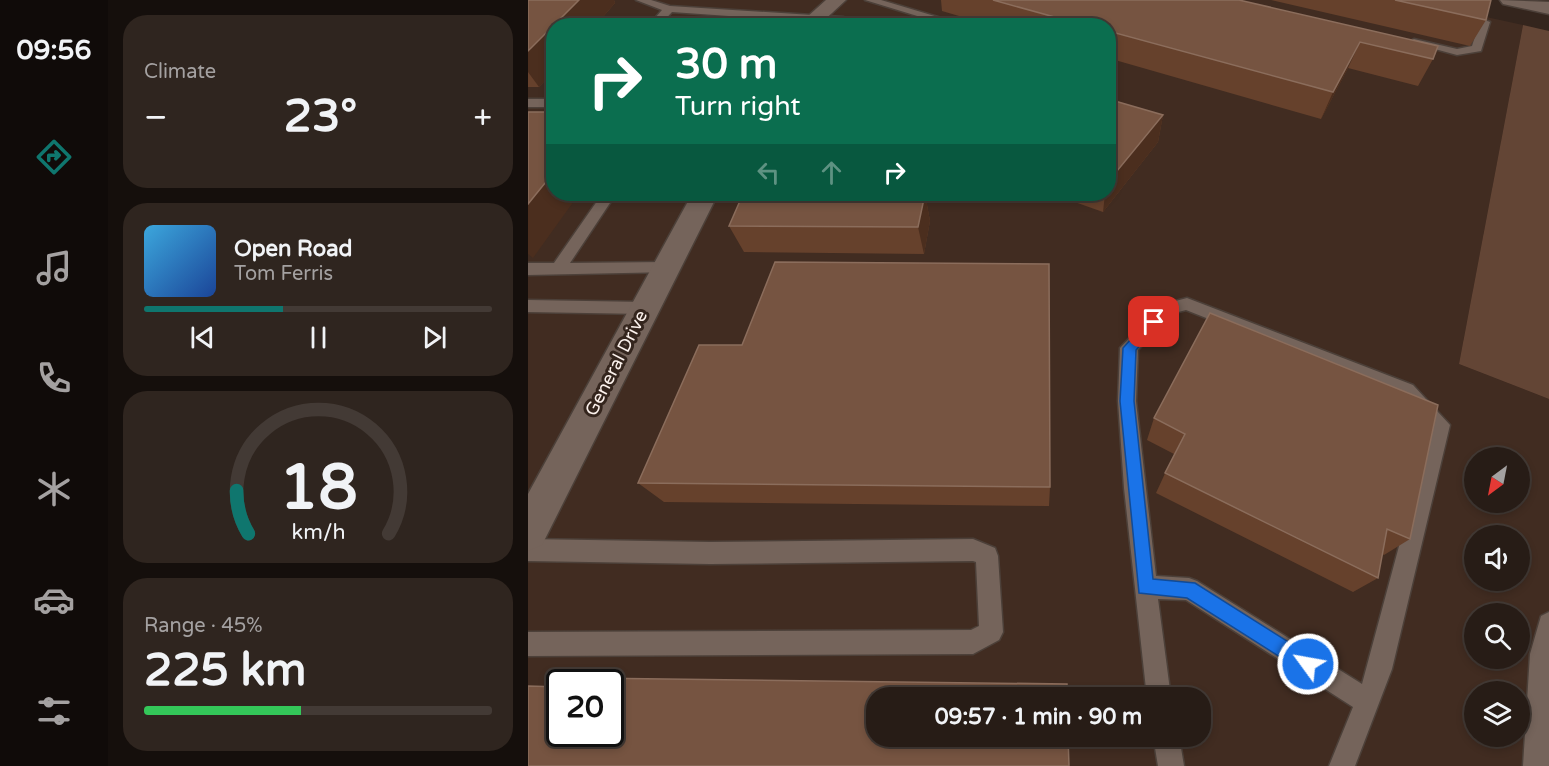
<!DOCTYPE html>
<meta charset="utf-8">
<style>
body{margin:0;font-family:"Varela Round",sans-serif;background:#2f251f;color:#f1f3f6;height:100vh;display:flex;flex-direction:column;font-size:22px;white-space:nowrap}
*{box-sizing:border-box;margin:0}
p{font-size:20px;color:#a4a1a1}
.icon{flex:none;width:33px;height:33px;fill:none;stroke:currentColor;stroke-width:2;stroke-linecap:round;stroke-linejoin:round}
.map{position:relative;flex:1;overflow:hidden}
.drawer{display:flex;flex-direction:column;gap:15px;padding:15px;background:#150f0c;width:420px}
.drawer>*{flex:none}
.guide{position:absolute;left:18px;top:18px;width:570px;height:183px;border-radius:24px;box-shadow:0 3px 9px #0003,0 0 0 2px #433a35;background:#0b6e4f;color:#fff;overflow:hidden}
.needle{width:39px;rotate:212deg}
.controls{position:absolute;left:936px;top:447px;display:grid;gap:12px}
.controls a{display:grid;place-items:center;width:66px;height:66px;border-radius:50%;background:#271c16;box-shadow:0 3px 9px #0003,0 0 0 2px #433a35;font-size:30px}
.speed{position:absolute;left:18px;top:669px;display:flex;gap:12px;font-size:30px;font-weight:700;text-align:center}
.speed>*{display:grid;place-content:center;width:78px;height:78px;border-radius:50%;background:#271c16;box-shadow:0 3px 9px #0003,0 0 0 2px #433a35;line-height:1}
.speed .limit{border:3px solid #111;border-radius:9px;background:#fff;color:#111}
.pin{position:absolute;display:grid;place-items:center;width:51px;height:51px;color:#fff;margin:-26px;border-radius:12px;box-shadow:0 3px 9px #0006}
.me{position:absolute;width:66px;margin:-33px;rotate:302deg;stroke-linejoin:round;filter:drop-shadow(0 0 4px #0008)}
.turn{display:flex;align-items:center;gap:21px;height:126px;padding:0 30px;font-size:27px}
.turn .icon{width:78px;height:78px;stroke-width:2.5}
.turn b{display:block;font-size:42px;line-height:51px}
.lanes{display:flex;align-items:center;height:57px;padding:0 30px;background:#0003;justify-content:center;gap:30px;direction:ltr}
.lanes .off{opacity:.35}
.big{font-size:45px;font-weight:700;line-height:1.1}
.drawer .tile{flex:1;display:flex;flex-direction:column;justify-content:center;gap:9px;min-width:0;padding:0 21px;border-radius:24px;background:#2f251f}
.drawer .dial{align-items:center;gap:0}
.dial svg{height:156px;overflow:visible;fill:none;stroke:#433a35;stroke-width:7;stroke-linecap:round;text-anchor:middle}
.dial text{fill:#f1f3f6;stroke:none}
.song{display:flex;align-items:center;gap:18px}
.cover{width:72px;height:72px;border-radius:9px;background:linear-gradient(135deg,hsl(200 70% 55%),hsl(220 70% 35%))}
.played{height:6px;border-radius:3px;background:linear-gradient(90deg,#0f766e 40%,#433a35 40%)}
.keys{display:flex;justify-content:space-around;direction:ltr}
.heat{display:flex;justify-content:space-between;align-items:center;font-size:33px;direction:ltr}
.charge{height:9px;border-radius:4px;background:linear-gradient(90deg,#34c759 45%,#433a35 0)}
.trip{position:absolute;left:338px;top:687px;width:345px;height:60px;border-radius:24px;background:#271c16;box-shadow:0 3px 9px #0003,0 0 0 2px #433a35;font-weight:700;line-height:60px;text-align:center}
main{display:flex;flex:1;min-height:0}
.menu{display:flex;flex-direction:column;width:108px;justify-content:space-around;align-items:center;background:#100b09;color:#a4a1a1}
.menu .icon{width:42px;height:42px}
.menu .selected{color:#0f766e}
.menu b{font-size:27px;color:#f1f3f6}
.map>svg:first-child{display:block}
</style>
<main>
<nav class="menu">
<b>09:56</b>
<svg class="icon selected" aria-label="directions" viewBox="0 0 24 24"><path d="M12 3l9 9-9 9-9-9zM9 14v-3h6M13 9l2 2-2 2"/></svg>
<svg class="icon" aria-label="music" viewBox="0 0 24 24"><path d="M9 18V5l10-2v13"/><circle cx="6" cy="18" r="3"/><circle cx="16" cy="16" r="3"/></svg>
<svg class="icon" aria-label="phone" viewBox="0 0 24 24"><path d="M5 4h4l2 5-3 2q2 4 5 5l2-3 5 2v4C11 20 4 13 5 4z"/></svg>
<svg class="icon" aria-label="climate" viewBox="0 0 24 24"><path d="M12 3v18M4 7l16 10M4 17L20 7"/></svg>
<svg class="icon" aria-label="car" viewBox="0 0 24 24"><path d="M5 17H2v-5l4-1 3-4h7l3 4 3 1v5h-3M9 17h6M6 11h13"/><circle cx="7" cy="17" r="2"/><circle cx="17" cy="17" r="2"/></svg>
<svg class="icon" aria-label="filters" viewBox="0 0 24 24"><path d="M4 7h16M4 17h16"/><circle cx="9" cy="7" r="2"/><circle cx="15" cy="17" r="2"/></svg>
</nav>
<section class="drawer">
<div class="tile"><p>Climate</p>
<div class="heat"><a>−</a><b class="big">23°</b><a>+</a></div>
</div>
<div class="tile">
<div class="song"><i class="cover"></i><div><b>Open Road</b><p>Tom Ferris</p></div></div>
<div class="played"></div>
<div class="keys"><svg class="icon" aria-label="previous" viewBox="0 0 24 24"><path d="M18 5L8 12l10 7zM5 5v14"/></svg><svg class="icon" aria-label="pause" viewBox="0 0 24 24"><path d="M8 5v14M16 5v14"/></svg><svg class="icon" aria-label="next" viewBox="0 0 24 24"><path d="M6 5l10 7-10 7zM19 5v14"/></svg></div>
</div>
<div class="tile dial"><svg viewBox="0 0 100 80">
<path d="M14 69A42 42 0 1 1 86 69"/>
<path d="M14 69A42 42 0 0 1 8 47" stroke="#0f766e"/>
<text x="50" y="56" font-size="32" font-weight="700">18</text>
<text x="50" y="72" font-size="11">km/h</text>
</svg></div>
<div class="tile"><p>Range · 45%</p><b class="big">225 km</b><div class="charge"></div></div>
</section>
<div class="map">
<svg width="1021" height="766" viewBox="0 0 1021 766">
<rect width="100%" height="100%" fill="#34251d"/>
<path fill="#412c21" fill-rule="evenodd" d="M0 0H880L995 25 931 364 1021 399V766H0ZM26 26H580V194H26ZM946 458H992V502H946ZM946 536H992V580H946ZM946 614H992V658H946ZM32 682H82V734H32ZM946 692H992V736H946ZM348 698H672V736H348Z"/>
<path fill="#634535" d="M995 25 1021 31V399L931 364Z"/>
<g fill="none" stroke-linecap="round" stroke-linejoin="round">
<g stroke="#4c4039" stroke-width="3">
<path id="service" d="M108 0H123L142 6 315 17 342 26 144 12 131 26H120L134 10Z
M337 0H353L440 26H422Z
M949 0H959L954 19 962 22 953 51 929 55 881 42 886 39 929 49 944 46 951 24 943 21Z
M0 99H26V107H0Z
M74 194H88L42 263 138 262 146 268 144 272 0 275V263H26Z
M659 298 885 385 922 425 864 669 827 766H801L825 707 658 600 630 599 643 698H619L596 488 590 401 592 348 632 305ZM658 310 873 395 903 427 834 684 669 581 661 578 628 576 608 401 610 350 643 314Z
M0 300 117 302 125 308 117 314 0 312Z
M0 539 182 542 445 539 467 548 470 556 475 632 471 640 445 654 0 656V632L443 630 451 626 448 562 445 561 182 564 0 561Z
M1021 612V766H995L1002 654 1013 616Z
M625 736H651L656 766H630Z"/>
</g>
<g stroke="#4c4039" stroke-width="3">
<path id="minor" d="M298 0H318L290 26H269Z
M164 194H190L14 545 0 551V494Z"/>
</g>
<g stroke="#4c4039" stroke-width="3">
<path id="tertiary" d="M972 0 1021 2V14L975 4Z"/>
</g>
<use href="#service" fill="#75645b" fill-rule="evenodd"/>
<use href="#minor" fill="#75645b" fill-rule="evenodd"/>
<use href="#tertiary" fill="#75645b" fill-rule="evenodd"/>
</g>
<path fill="#66412c" d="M0 0H86L87 3 67 26H26V71L11 87H0Z
M413 0H711L905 59 890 86 820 68 793 119 580 58V26H465L414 11Z
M743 0H963L958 20 942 46Z
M635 115 630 142 575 212 524 194H580Z
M384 194H397L402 221 396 254 216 252 201 226Z
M626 418 882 539 856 555 854 554 850 578 825 592 628 493 646 454 619 440Z
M110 483 522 487 521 506 136 502Z"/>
<path fill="#4b2e1e" d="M51 0H86L87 3 67 26H26V71L11 87 0 72V51Z
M832 42 820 68 793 119 805 92Z
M635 115 630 142 575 212 577 194H580V182Z
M26 172V194H51L5 258 0 254V204Z
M397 194 402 221 396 254 390 227Z"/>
<path fill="#765441" stroke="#8b6d5c" stroke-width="1.5" d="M0 0H51L0 51Z
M465 0H711L910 46 905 59 832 42 805 92 580 31V26H559Z
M867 0H963L958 20Z
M580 99 635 115 580 182Z
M0 112H26V172L0 204Z
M215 194H372H371H397L390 227 201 226Z
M247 262 521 264 522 487 110 483 171 345H214Z
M682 313 910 405 882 539 859 529 850 578 637 473 657 434 626 418Z
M59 678 539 684V698H348V736H540L541 766H0V686L32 687V734H82V682H57Z"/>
<path fill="#1a73e8" stroke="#114b97" stroke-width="1.5" d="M626 317 630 319V326L608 350 606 401 625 579 667 583 786 658 789 664 786 671 780 673 774 671 659 598 611 593 592 401 595 348 621 319Z"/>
<g text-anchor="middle" stroke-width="6" stroke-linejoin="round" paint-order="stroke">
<g font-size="18" fill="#fbf1ec" stroke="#34251d">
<text transform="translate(88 363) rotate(-63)" y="6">General Drive</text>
</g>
</g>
</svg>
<div class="controls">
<a><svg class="needle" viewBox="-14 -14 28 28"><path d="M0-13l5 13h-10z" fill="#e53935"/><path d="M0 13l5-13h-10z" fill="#a4a1a1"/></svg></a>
<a><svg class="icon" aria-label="sound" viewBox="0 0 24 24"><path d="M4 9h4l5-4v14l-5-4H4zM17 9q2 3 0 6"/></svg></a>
<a><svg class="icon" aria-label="search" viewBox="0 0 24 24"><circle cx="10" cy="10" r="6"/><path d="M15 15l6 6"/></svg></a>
<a><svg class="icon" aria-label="layers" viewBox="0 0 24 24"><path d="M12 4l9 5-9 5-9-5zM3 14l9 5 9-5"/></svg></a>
</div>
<div class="speed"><div class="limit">20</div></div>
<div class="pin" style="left:626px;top:322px;background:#d93025"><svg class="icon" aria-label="arrive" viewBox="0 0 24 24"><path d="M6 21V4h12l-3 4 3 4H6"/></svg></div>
<svg class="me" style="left:780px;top:664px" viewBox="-20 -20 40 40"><circle r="17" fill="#1a73e8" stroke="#fff" stroke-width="3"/><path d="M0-11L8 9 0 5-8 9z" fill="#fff"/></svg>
<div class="trip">09:57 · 1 min · 90 m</div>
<div class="guide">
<div class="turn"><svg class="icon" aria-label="right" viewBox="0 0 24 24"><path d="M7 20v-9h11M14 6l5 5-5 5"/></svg><div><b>30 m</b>Turn right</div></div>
<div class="lanes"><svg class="icon off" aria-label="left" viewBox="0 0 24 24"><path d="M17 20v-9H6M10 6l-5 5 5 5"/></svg><svg class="icon off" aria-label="ahead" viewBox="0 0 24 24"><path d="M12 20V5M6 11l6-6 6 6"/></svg><svg class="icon" aria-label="right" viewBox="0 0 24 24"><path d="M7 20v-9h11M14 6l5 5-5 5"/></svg></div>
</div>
</div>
</main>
